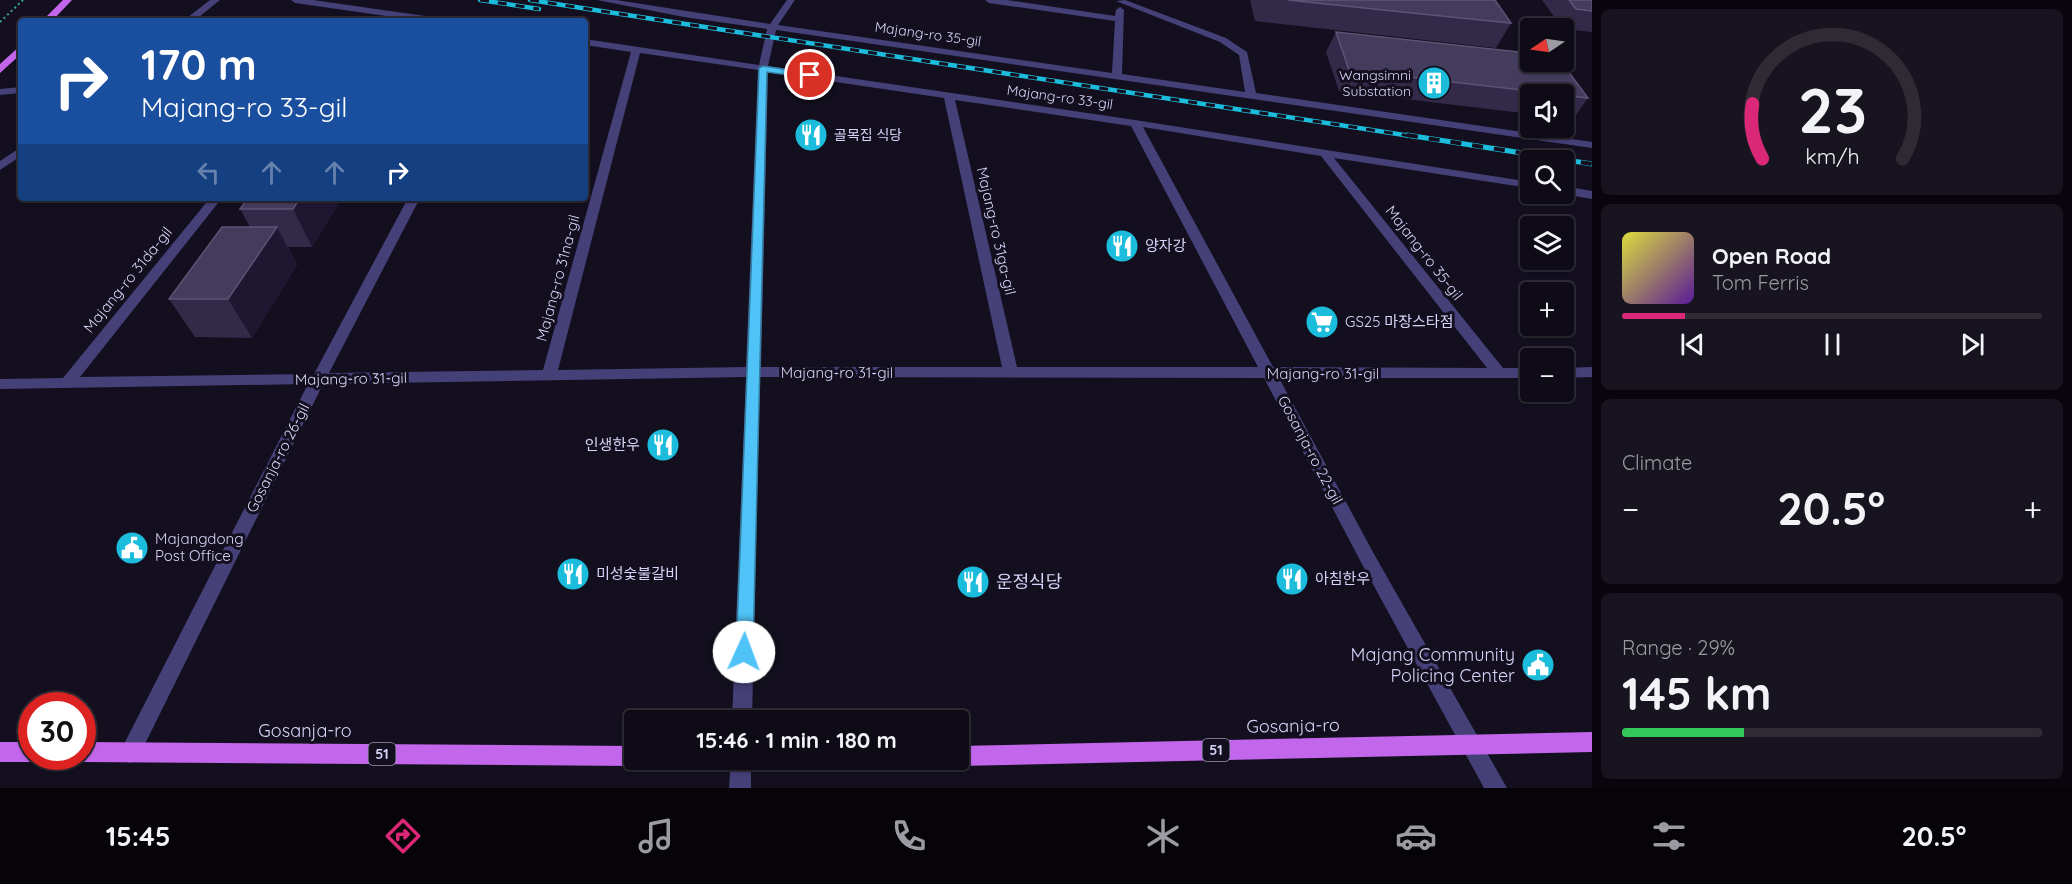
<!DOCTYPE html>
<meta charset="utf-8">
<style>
body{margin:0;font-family:Quicksand,"Noto Sans KR",sans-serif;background:#17141f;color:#f1f3f6;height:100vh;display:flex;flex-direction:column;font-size:22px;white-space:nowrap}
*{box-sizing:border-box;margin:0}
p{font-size:20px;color:#9b9ba1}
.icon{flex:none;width:33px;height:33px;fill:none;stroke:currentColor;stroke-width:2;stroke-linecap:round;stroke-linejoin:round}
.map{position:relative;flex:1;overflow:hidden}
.drawer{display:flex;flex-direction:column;gap:9px;padding:9px;background:#08060c;width:480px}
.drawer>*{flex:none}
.guide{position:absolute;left:18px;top:18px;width:570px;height:183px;border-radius:6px;box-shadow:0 2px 4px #0004,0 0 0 2px #2e2b35;background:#1a4fa0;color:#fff;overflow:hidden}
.needle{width:39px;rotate:257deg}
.buttons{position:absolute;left:1520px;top:18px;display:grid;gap:12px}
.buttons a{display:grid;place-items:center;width:54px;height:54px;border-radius:6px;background:#0e0b16;box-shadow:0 2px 4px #0004,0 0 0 2px #2e2b35;font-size:30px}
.speed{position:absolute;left:18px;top:692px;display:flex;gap:12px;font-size:30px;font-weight:700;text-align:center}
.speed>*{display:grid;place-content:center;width:78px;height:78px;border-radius:50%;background:#0e0b16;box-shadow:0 2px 4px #0004,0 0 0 2px #2e2b35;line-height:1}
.speed .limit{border:9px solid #d22;background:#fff;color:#111}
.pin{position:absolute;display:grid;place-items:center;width:51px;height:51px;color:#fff;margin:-26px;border:3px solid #fff;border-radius:50%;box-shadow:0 2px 6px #0007}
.me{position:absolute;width:66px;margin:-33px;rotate:2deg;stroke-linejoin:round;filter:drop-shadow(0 0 4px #0008)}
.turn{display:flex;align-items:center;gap:21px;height:126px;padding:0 24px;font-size:27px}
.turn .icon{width:78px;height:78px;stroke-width:2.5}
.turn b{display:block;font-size:42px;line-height:51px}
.lanes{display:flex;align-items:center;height:57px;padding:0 24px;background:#0003;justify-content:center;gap:30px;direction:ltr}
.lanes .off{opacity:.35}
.big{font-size:45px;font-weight:700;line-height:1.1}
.drawer .card{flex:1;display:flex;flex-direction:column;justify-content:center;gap:9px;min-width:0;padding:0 21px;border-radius:9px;background:#17141f}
.drawer .dial{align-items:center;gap:0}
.dial svg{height:156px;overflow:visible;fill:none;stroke:#2e2b35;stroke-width:7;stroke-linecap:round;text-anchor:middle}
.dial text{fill:#f1f3f6;stroke:none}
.song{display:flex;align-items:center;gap:18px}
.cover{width:72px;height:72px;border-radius:9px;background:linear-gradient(135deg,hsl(60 70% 55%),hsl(270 70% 35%))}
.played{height:6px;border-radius:3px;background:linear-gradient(90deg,#db2777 15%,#2e2b35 15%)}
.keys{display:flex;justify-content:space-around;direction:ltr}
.heat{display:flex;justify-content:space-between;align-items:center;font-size:33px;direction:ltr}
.charge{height:9px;border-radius:4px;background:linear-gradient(90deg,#34c759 29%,#2e2b35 0)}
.trip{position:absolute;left:624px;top:710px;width:345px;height:60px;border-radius:6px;background:#0e0b16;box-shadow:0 2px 4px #0004,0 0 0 2px #2e2b35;font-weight:700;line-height:60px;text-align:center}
.tab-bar{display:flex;height:96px;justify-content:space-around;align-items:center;background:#060409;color:#9b9ba1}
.tab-bar .icon{width:42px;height:42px}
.tab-bar .on{color:#db2777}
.tab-bar b{font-size:27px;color:#f1f3f6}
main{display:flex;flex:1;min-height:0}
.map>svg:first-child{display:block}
</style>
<main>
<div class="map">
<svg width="1592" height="788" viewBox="0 0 1592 788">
<rect width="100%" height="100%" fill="#130f1e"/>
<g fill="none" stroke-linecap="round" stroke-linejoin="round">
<path stroke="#3ca3a3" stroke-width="2" stroke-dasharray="2 3" stroke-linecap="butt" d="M0 22 23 0"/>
<path fill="#454078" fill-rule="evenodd" d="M210 0H220L194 21H183Z
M291 0H313L439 18 444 21H421L295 3Z
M597 0H616L770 24 787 0H795L778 25 1112 73 1115 21 989 3 985 0H1007L1115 16 1116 10 1120 7 1124 10 1122 74 1245 92 1239 55 1220 42 1116 1 1125 0 1226 38 1247 52 1256 93 1592 142V148L776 30 768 66 1135 120 1530 182V188L1334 158 1503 368H1530V378H1279L1374 554 1507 788H1484L1362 564 1264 378 760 377 752 720H732L746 377 323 384 137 760 130 763 123 760 120 753 123 746 308 384 0 389V379L63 378 210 198H222L80 377 314 374 408 198H420L329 373 543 370 631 52 585 45V39L759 65 767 29 684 17ZM640 53 758 70 746 367 558 370ZM768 72 944 98 1002 367H761ZM955 100 1131 126 1258 367H1017ZM1143 127 1321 156 1487 368 1273 367Z
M21 87V93L0 95V89Z
M21 147V156L0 170V161Z
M1563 186 1592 191V199L1563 194Z
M1592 367V377L1563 378V368Z
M731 759H751V788H729Z"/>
<path fill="#c267ec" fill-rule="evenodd" d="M63 0H72L52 21H42Z
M21 45V54L0 73V64Z
M1592 732V752L958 766 951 763 949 759H958V746Z
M0 742H32V756H41L39 759 32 762H0Z
M82 742 634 746V759H643L641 763 634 766 82 762 75 759 73 756H82Z"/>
<g stroke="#1cbddc" stroke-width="4.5">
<path id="rail-far1" d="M480 0 539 9
M530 0 1417 137"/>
</g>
<g stroke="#1cbddc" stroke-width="5">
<path id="rail" d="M1407 135 1592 164"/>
</g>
<use href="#rail-far1" stroke="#130f1e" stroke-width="3" stroke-dasharray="9" stroke-linecap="butt"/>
<use href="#rail" stroke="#130f1e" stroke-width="4" stroke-dasharray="11" stroke-linecap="butt"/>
</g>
<path fill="#332a4a" d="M1250 0H1495L1511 23 1496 48 1255 21Z
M1542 0H1592V32L1563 29Z
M1336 32 1530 62 1562 70 1588 98 1573 119 1563 118V94H1530V114L1339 91 1326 52Z
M342 198 312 247H288L297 265 252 338 195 337 169 299 250 227 240 209Z"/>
<path fill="#1e1731" d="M300 198H342L312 247 293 209Z
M277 227 297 265 252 338 228 299Z"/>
<path fill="#443c5d" stroke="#5c5375" stroke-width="1.5" d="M1288 0H1495L1511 23 1402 12Z
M1569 0H1592V11L1576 9Z
M1336 32 1529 53 1530 55V62L1558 64 1562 70 1568 71 1588 98 1563 95V94H1556L1349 70Z
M248 198H300L293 209H240Z
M222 227H277L228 299H169Z"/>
<path fill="#4fc3f7" stroke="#337fa1" stroke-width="1.5" d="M763 66 810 73 814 75 810 78 767 72 753 652 751 658 744 660 738 658 736 652 759 68Z"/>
<defs>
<g id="building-disc" transform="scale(1.725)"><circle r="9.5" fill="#1cbddc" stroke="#130f1e"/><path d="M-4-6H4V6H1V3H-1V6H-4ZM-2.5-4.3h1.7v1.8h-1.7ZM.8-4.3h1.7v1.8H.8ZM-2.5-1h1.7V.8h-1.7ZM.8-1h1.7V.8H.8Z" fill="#fff"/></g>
<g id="restaurant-disc" transform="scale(1.725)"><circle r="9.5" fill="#1cbddc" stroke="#130f1e"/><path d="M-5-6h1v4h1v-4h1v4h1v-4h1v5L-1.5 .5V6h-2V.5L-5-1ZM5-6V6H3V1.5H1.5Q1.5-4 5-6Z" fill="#fff"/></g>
<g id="supermarket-disc" transform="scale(1.725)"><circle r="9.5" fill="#1cbddc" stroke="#130f1e"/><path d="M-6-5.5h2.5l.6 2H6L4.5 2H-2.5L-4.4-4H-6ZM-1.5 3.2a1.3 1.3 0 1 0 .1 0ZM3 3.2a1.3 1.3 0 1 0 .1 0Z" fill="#fff"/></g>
<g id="civic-disc" transform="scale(1.725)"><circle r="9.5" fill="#1cbddc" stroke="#130f1e"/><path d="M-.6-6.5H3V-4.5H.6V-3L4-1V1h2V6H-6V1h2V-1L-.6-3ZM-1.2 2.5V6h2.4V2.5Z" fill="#fff"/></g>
</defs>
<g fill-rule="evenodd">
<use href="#building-disc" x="1434" y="83"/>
<use href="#restaurant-disc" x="811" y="135"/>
<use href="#restaurant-disc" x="1122" y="246"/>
<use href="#supermarket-disc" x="1322" y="322"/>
<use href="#restaurant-disc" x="663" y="445"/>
<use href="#civic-disc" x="132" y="548"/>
<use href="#restaurant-disc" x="573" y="574"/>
<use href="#restaurant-disc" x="1292" y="579"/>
<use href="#restaurant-disc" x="973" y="582"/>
<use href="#civic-disc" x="1538" y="665"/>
</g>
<g text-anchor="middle" stroke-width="6" stroke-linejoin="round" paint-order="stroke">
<g font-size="14" fill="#d9d2f9" stroke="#130f1e">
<text transform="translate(928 34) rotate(8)" y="5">Majang-ro 35-gil</text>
<text transform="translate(1060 97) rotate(8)" y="5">Majang-ro 33-gil</text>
</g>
<g font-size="14" fill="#d9d2f9" stroke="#130f1e" text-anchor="end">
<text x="1411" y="80">Wangsimni<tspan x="1411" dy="16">Substation</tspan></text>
<text x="834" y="140" text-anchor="start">골목집 식당</text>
</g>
<g fill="#130f1e" stroke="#9e98b7" stroke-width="1.5">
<rect x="1202.5" y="739" width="27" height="22" rx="4.5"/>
<rect x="368.5" y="743" width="27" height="22" rx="4.5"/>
</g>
<g font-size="14" font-weight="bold" fill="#d9d2f9">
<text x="1216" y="755">51</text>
<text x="382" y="759">51</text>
</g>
<g font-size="15" fill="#d9d2f9" stroke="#130f1e">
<text transform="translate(996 231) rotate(77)" y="5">Majang-ro 31ga-gil</text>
<text transform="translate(1424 253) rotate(52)" y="5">Majang-ro 35-gil</text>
<text transform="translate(558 278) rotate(-75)" y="5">Majang-ro 31na-gil</text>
<text transform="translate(128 280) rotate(-51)" y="5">Majang-ro 31da-gil</text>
<text x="837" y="378">Majang-ro 31-gil</text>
<text x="1323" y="379">Majang-ro 31-gil</text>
<text transform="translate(351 379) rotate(-1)" y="5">Majang-ro 31-gil</text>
<text transform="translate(1310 450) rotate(62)" y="5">Gosanja-ro 22-gil</text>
<text transform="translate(278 458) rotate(-63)" y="5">Gosanja-ro 26-gil</text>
</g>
<g font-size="15" fill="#d9d2f9" stroke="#130f1e" text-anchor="start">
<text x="1145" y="251">양자강</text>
<text x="1345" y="327">GS25 마장스타점</text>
<text x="640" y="450" text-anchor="end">인생한우</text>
<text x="155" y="544">Majangdong<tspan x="155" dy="17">Post Office</tspan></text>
<text x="596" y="579">미성숯불갈비</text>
<text x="1315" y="584">아침한우</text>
</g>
<g font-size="18" fill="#d9d2f9" stroke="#130f1e" text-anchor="start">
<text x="996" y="588">운정식당</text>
<text x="1515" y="661" text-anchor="end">Majang Community<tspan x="1515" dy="21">Policing Center</tspan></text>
</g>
<g font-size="18" fill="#d9d2f9" stroke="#130f1e">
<text transform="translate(1293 726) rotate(-1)" y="6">Gosanja-ro</text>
<text x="305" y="737">Gosanja-ro</text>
</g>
</g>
</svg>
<div class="buttons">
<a><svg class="needle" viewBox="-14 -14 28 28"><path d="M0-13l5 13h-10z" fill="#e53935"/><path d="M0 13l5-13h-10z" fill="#9b9ba1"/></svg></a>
<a><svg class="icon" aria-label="sound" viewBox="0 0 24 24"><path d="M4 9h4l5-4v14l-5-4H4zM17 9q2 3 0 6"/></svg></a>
<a><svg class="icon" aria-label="search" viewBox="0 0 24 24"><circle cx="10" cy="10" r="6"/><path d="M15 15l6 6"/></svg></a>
<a><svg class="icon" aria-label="layers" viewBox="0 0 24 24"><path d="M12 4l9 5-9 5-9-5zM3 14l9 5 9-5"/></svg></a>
<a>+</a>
<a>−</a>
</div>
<div class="speed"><div class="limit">30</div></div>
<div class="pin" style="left:810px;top:75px;background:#d93025"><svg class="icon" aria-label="arrive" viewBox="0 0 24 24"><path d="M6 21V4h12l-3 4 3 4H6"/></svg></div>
<svg class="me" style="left:744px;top:652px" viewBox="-20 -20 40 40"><circle r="19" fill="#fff"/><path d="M0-13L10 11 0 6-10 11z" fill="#4fc3f7"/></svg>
<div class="trip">15:46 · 1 min · 180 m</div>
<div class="guide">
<div class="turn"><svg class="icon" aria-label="right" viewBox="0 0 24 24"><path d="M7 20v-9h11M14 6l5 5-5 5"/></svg><div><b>170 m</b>Majang-ro 33-gil</div></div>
<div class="lanes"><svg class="icon off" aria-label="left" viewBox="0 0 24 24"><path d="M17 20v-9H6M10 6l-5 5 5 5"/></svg><svg class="icon off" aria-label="ahead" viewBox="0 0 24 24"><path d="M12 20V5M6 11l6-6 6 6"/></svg><svg class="icon off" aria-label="ahead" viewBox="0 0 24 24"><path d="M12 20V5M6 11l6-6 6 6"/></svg><svg class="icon" aria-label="right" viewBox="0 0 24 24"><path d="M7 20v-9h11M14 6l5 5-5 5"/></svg></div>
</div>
</div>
<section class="drawer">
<div class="card dial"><svg viewBox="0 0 100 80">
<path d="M14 69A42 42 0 1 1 86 69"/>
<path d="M14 69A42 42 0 0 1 9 41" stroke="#db2777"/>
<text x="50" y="56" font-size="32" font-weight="700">23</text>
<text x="50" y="72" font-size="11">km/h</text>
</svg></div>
<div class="card">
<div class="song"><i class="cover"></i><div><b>Open Road</b><p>Tom Ferris</p></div></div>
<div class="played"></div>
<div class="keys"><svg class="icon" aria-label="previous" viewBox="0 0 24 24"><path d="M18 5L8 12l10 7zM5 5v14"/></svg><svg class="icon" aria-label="pause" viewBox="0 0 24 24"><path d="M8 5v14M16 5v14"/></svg><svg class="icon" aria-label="next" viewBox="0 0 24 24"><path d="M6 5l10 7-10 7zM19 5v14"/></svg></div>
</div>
<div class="card"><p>Climate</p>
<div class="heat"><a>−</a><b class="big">20.5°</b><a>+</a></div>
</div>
<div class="card"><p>Range · 29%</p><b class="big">145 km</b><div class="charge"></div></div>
</section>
</main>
<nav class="tab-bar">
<b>15:45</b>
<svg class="icon on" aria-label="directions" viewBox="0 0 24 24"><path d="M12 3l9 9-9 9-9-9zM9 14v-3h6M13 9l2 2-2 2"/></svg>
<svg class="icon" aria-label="music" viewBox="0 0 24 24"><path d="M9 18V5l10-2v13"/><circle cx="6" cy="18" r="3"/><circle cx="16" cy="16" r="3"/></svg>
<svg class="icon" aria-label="phone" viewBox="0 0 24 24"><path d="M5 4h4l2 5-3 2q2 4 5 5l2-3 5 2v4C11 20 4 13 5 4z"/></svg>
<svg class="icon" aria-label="climate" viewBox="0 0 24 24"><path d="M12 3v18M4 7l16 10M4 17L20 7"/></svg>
<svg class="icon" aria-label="car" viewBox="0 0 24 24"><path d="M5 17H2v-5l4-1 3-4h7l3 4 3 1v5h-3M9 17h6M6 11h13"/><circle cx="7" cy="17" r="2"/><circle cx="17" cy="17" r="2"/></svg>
<svg class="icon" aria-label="filters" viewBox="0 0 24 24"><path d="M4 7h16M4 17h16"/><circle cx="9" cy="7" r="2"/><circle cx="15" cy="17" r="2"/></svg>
<b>20.5°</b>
</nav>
